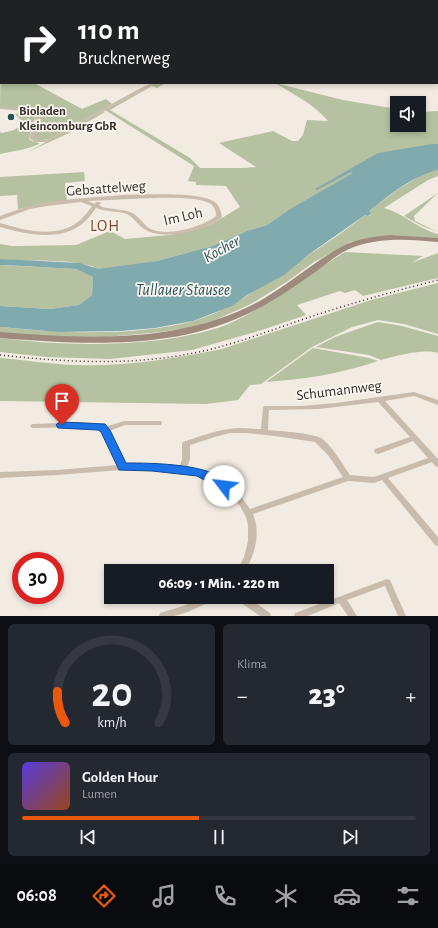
<!DOCTYPE html>
<html lang="de">
<meta charset="utf-8">
<style>
body{margin:0;font-family:"Alegreya Sans",sans-serif;background:#242831;color:#f1f3f6;height:100vh;display:flex;flex-direction:column;font-size:15px;white-space:nowrap}
*{box-sizing:border-box;margin:0}
p{font-size:13px;color:#9ea1a6}
.icon{flex:none;width:22px;height:22px;fill:none;stroke:currentColor;stroke-width:2;stroke-linecap:round;stroke-linejoin:round}
.map{position:relative;height:616px;overflow:hidden}
.side{display:flex;flex-direction:column;gap:8px;padding:8px;background:#0d0f14;flex:1}
.side>*{flex:none}
.guide{position:absolute;left:0px;top:0px;width:438px;height:84px;box-shadow:0 2px 6px #0003;background:#202124;color:#fff;overflow:hidden}
.controls{position:absolute;left:390px;top:96px;display:grid;gap:8px}
.controls a{display:grid;place-items:center;width:36px;height:36px;border-radius:0px;background:#171b24;box-shadow:0 2px 6px #0003;font-size:20px}
.speed{position:absolute;left:12px;top:552px;display:flex;gap:8px;font-size:20px;font-weight:700;text-align:center}
.speed>*{display:grid;place-content:center;width:52px;height:52px;border-radius:50%;background:#171b24;box-shadow:0 2px 6px #0003;line-height:1}
.speed .limit{border:6px solid #d22;background:#fff;color:#111}
.pin{position:absolute;display:grid;place-items:center;width:34px;height:34px;color:#fff;margin:-41px -17px;border-radius:50% 50% 50% 0;rotate:-45deg;box-shadow:0 0 4px #0007}
.pin .icon{rotate:45deg}
.me{position:absolute;width:44px;margin:-22px;rotate:300deg;stroke-linejoin:round;filter:drop-shadow(0 0 3px #0008)}
.turn{display:flex;align-items:center;gap:14px;height:84px;padding:0 12px;font-size:18px}
.turn .icon{width:52px;height:52px;stroke-width:2.5}
.turn b{display:block;font-size:28px;line-height:34px}
.big{font-size:30px;font-weight:800;line-height:1.1}
.side .widget{flex:1;display:flex;flex-direction:column;justify-content:center;gap:6px;min-width:0;padding:0 14px;border-radius:6px;background:#242831}
.side .dial{align-items:center;gap:0}
.dial svg{height:104px;overflow:visible;fill:none;stroke:#363941;stroke-width:7;stroke-linecap:round;text-anchor:middle}
.dial text{fill:#f1f3f6;stroke:none}
.song{display:flex;align-items:center;gap:12px}
.cover{width:48px;height:48px;border-radius:6px;background:linear-gradient(135deg,hsl(250 70% 55%),hsl(20 70% 35%))}
.played{height:4px;border-radius:2px;background:linear-gradient(90deg,#ea580c 45%,#363941 45%)}
.keys{display:flex;justify-content:space-around;direction:ltr}
.heat{display:flex;justify-content:space-between;align-items:center;font-size:22px;direction:ltr}
.side .tiles{flex:1;display:grid;gap:8px;grid-template-columns:1fr 1fr}
.widget:last-child{grid-column:span 2}
.trip{position:absolute;left:104px;top:564px;width:230px;height:40px;border-radius:0px;background:#171b24;box-shadow:0 2px 6px #0003;font-weight:800;line-height:40px;text-align:center}
.menu{display:flex;height:64px;justify-content:space-around;align-items:center;background:#090b0e;color:#9ea1a6}
.menu .icon{width:28px;height:28px}
.menu .current{color:#ea580c}
.menu b{font-size:18px;color:#f1f3f6}
.map>svg:first-child{display:block}
</style>
<div class="map">
<svg width="438" height="616" viewBox="0 0 438 616">
<rect width="100%" height="100%" fill="#f2ebe1"/>
<path fill="#b5c1a1" d="M1 43V83H34L82 109 106 99 112 104 49 139 36 141 32 138 37 123 41 120 35 113 37 111C34 112 6 108 0 108Z
M156 83H166L157 88 152 86 110 110 190 158 200 168H242L256 167 219 143 273 131 292 141H298L303 135 307 120 328 121C314 104 293 94 275 83L343 100 397 109V125H419V112L438 111V169L430 172 438 170V176L428 180 384 208C403 213 418 229 438 234V239L392 235 351 242 314 262 288 281 251 304 215 320 188 328 161 332 83 339 0 333V327C60 333 134 337 193 321 227 312 254 291 282 272 310 254 339 236 365 215L369 216 372 213 369 211 397 190 425 173 287 211 267 225 247 231 212 246 157 261 90 274 93 277 92 295 79 305 50 309 0 306V265L76 269 85 273 94 267C64 257 32 263 0 259V244L12 246 76 245 110 231 125 239 170 235 198 229 212 224 240 207 226 186 196 185V182L188 181 194 166 105 110Z
M102 111 105 112 69 133 28 152Z
M27 112 35 117 29 139 32 141 39 143V144C26 150 13 151 0 154V132L2 133C11 131 19 130 22 121L15 114Z
M84 172 85 181 65 183 67 201 18 209 17 195 0 196V177Z
M438 193 414 216 415 221 438 232 422 226 404 216Z
M345 252 423 256 411 263 438 253V278L363 296 355 290 345 293 340 291 297 305 306 315 262 330 192 350 110 359 47 357 0 352V338C54 345 107 346 161 340 186 336 213 332 237 320 275 301 308 274 345 252Z
M438 283V334L404 324 378 320 352 327 312 347 261 384 250 385 238 400 206 404 0 401V358C24 360 49 364 73 365 123 367 173 359 222 349L371 300Z
M378 322 402 326 438 336V353C426 348 393 356 381 360L369 355 316 347 335 337Z
M313 348 369 358 378 361C340 374 307 379 266 382Z"/>
<path fill="#81aaae" d="M432 144H438V170C412 176 390 195 369 211L372 213 368 216 365 215 308 255 284 275 247 295 232 306 193 321 155 328 121 331 59 332 0 327V306L50 309 79 305 92 295 93 277 76 269 4 265H0V259L80 263 98 269 157 261 212 246 247 231 267 225 287 211 353 173 351 172 317 190 315 189 378 153Z"/>
<g fill="none" stroke-linecap="round" stroke-linejoin="round">
<path fill="#cabcad" fill-rule="evenodd" d="M178 0H184L186 1H180Z
M226 0H230L229 1H225Z
M254 0H258L257 1H253Z
M344 0H358L360 1H346Z
M152 83H157L47 142H35L29 138 35 123V117L24 111 0 109V107C13 108 27 107 39 115V123L33 138 36 140H46L137 90Z
M123 195C141 195 203 191 216 203 220 207 221 212 222 217 207 231 164 241 146 230 138 226 135 218 127 214 117 211 106 212 96 208 92 214 87 220 82 224 59 242 25 234 0 227V223C24 230 56 239 78 222 83 218 88 212 92 206L81 202 47 206 30 209 0 220V216C10 212 20 209 30 206 60 198 93 198 123 195ZM151 198C164 198 202 196 212 205 215 208 216 212 216 216 202 227 165 238 149 228 142 223 138 215 130 212 121 209 111 209 102 207L99 205 101 203 100 202H96L95 204 88 201Z
M414 392 438 400V405L414 396 385 401 438 459V467L435 466 432 462 388 478 438 537V546L435 545 382 480 374 483 348 481 253 514C261 533 255 555 245 571H237L244 557 248 541V525L246 517 240 506 229 494 216 484 202 476 179 471 152 469 122 470 57 475 0 478V472L57 470 118 465 102 432 98 429 82 427 32 428 30 426 32 424H34L82 422 91 423 105 427 124 421H161L162 423 161 425H125L109 431 125 465 152 464 180 466 182 459V444L183 442C198 437 213 431 229 429 239 427 250 429 261 429L263 408 264 406H302L336 403ZM378 402 410 437 375 449 374 451 375 453 378 454 381 453 413 441 428 458 374 477 350 475C343 465 331 444 321 438 311 433 280 431 268 430L269 410 319 409ZM230 433H247L275 436 315 442 328 455 343 477 250 509C235 485 214 473 187 467L190 459V445L215 437Z
M387 579 390 580 406 616H398L385 586 347 600 357 616H348L339 603 308 616H294L295 613Z
M203 597H215L214 600 188 612 174 616H159L160 613 183 606Z
M236 597H247L270 613 271 616H260L237 600Z"/>
<path fill="#9e8b7e" fill-rule="evenodd" d="M306 0H316L317 1H307Z
M438 12V16L437 17V13Z
M391 235 438 238V242C408 239 377 237 349 249 336 255 325 265 314 273 289 290 264 308 236 319 164 350 76 344 0 338V332C86 339 179 344 258 302 287 286 312 263 341 247 355 239 375 236 391 235Z"/>
<path stroke="#39302b" stroke-width="1.5" stroke-dasharray="1 3" stroke-linecap="butt" d="M0 355C64 362 130 366 194 353 234 345 271 330 310 317 352 303 395 291 438 280"/>
</g>
<path fill="#1a73e8" stroke="#114b97" d="M62 422 105 424 110 430 126 463C150 463 217 463 230 486L228 489 224 491 197 476 152 471 119 470 101 432 98 430 58 428 56 425 58 423Z"/>
<circle fill="#235359" stroke="#faf5ee" stroke-width="1.5" cx="11" cy="117" r="4"/>
<g text-anchor="middle" stroke-width="3.5" stroke-linejoin="round" paint-order="stroke">
<g font-size="13" font-weight="bold" fill="#39302b" stroke="#faf5ee" text-anchor="start">
<text x="19" y="115">Bioladen<tspan x="19" dy="15">Kleincomburg GbR</tspan></text>
</g>
<g font-size="15" fill="#39302b" stroke="#faf5ee">
<text transform="translate(106 188) rotate(-4)" y="5">Gebsattelweg</text>
<text transform="translate(183 216) rotate(-13)" y="5">Im Loh</text>
<text transform="translate(339 390) rotate(-7)" y="5">Schumannweg</text>
</g>
<g font-size="16" letter-spacing="1" fill="#844229" stroke="#faf5ee">
<text x="105" y="231">LOH</text>
</g>
<g font-size="16" font-style="italic" fill="#235359" stroke="#faf5ee">
<text transform="translate(221 248) rotate(-29)" y="6">Kocher</text>
<text x="183" y="295">Tullauer Stausee</text>
</g>
</g>
</svg>
<div class="controls">
<a><svg class="icon" aria-label="sound" viewBox="0 0 24 24"><path d="M4 9h4l5-4v14l-5-4H4zM17 9q2 3 0 6"/></svg></a>
</div>
<div class="speed"><div class="limit">30</div></div>
<div class="pin" style="left:62px;top:425px;background:#d93025"><svg class="icon" aria-label="arrive" viewBox="0 0 24 24"><path d="M6 21V4h12l-3 4 3 4H6"/></svg></div>
<svg class="me" style="left:224px;top:486px" viewBox="-20 -20 40 40"><circle r="19" fill="#fff"/><path d="M0-13L10 11 0 6-10 11z" fill="#1a73e8"/></svg>
<div class="trip">06:09 · 1 Min. · 220 m</div>
<div class="guide">
<div class="turn"><svg class="icon" aria-label="right" viewBox="0 0 24 24"><path d="M7 20v-9h11M14 6l5 5-5 5"/></svg><div><b>110 m</b>Brucknerweg</div></div>
</div>
</div>
<section class="side">
<div class="tiles">
<div class="widget dial"><svg viewBox="0 0 100 80">
<path d="M14 69A42 42 0 1 1 86 69"/>
<path d="M14 69A42 42 0 0 1 8 45" stroke="#ea580c"/>
<text x="50" y="56" font-size="32" font-weight="700">20</text>
<text x="50" y="72" font-size="11">km/h</text>
</svg></div>
<div class="widget"><p>Klima</p>
<div class="heat"><a>−</a><b class="big">23°</b><a>+</a></div>
</div>
<div class="widget">
<div class="song"><i class="cover"></i><div><b>Golden Hour</b><p>Lumen</p></div></div>
<div class="played"></div>
<div class="keys"><svg class="icon" aria-label="previous" viewBox="0 0 24 24"><path d="M18 5L8 12l10 7zM5 5v14"/></svg><svg class="icon" aria-label="pause" viewBox="0 0 24 24"><path d="M8 5v14M16 5v14"/></svg><svg class="icon" aria-label="next" viewBox="0 0 24 24"><path d="M6 5l10 7-10 7zM19 5v14"/></svg></div>
</div>
</div>
</section>
<nav class="menu">
<b>06:08</b>
<svg class="icon current" aria-label="directions" viewBox="0 0 24 24"><path d="M12 3l9 9-9 9-9-9zM9 14v-3h6M13 9l2 2-2 2"/></svg>
<svg class="icon" aria-label="music" viewBox="0 0 24 24"><path d="M9 18V5l10-2v13"/><circle cx="6" cy="18" r="3"/><circle cx="16" cy="16" r="3"/></svg>
<svg class="icon" aria-label="phone" viewBox="0 0 24 24"><path d="M5 4h4l2 5-3 2q2 4 5 5l2-3 5 2v4C11 20 4 13 5 4z"/></svg>
<svg class="icon" aria-label="climate" viewBox="0 0 24 24"><path d="M12 3v18M4 7l16 10M4 17L20 7"/></svg>
<svg class="icon" aria-label="car" viewBox="0 0 24 24"><path d="M5 17H2v-5l4-1 3-4h7l3 4 3 1v5h-3M9 17h6M6 11h13"/><circle cx="7" cy="17" r="2"/><circle cx="17" cy="17" r="2"/></svg>
<svg class="icon" aria-label="filters" viewBox="0 0 24 24"><path d="M4 7h16M4 17h16"/><circle cx="9" cy="7" r="2"/><circle cx="15" cy="17" r="2"/></svg>
</nav>
